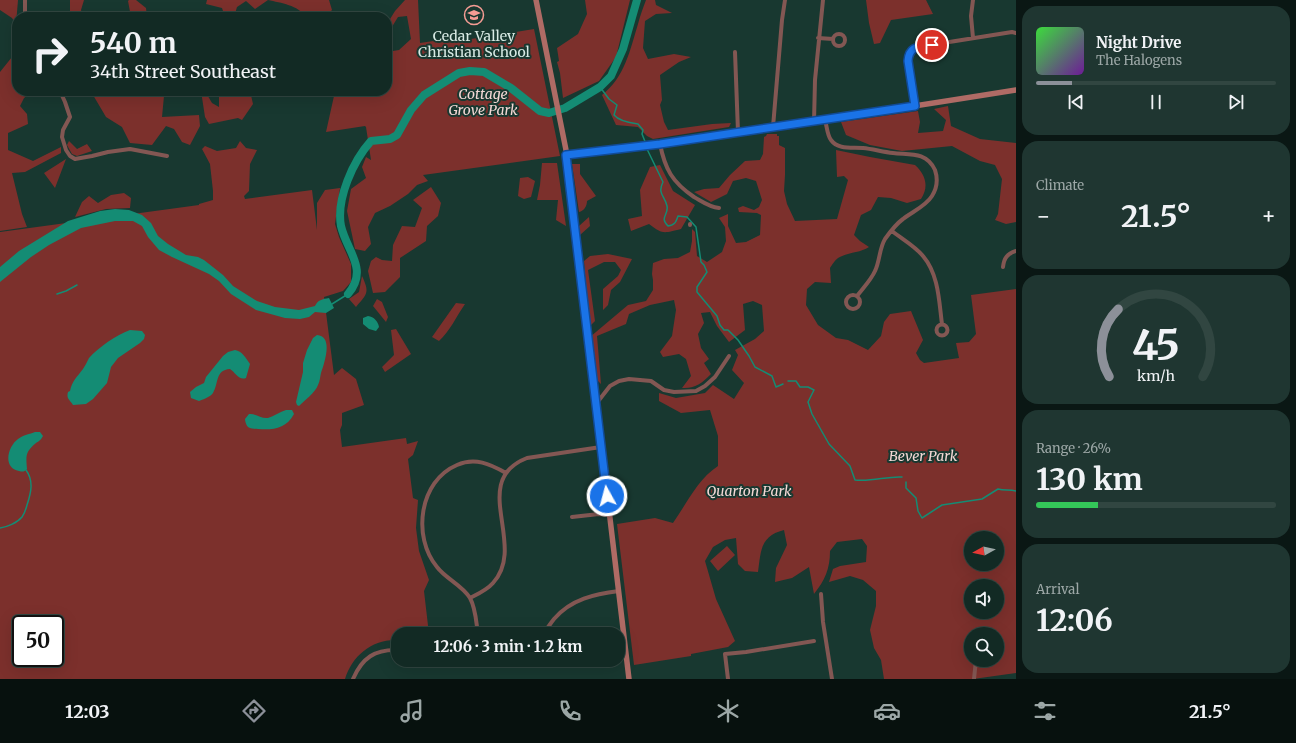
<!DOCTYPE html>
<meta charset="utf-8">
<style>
body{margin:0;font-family:Merriweather,serif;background:#1f3631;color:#f1f3f6;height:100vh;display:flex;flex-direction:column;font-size:15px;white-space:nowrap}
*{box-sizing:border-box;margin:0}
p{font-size:13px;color:#9ca7a6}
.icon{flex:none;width:22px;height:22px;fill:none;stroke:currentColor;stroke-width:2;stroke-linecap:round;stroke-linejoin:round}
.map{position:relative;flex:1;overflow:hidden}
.details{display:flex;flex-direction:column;gap:6px;padding:6px;background:#0a1714;width:280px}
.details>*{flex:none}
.hud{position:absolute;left:12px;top:12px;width:380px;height:84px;border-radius:16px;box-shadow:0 4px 16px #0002,0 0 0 1px #314641;background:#122a24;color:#f1f3f6;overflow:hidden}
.needle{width:26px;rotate:262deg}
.controls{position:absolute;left:964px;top:531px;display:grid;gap:8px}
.controls a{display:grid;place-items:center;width:40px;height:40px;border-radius:50%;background:#122a24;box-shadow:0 4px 16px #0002,0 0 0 1px #314641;font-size:20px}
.speed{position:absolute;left:12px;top:615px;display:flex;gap:8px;font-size:20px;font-weight:700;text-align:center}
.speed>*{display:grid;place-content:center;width:52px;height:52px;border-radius:50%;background:#122a24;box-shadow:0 4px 16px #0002,0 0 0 1px #314641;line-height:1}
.speed .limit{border:2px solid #111;border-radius:6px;background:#fff;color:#111}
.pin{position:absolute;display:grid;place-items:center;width:34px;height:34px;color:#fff;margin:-17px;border:2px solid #fff;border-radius:50%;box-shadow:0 1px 4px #0007}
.me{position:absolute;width:44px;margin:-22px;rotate:353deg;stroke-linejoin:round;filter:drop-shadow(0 0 3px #0008)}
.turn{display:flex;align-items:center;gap:14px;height:84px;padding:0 12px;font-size:18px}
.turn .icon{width:52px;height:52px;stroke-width:2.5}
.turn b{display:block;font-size:28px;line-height:34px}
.big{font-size:30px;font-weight:700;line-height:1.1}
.details .widget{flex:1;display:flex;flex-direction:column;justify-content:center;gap:6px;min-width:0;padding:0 14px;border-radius:16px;background:#1f3631}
.details .dial{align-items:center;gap:0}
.dial svg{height:104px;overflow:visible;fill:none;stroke:#314641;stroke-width:7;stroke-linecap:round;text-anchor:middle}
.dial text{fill:#f1f3f6;stroke:none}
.song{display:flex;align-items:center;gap:12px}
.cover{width:48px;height:48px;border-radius:6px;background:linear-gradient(135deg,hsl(120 70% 55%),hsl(280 70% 35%))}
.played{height:4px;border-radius:2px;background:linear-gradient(90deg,#8c9099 15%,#314641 15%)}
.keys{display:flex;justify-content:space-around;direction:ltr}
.heat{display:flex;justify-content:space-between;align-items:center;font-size:22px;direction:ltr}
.charge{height:6px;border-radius:3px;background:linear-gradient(90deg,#34c759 26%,#314641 0)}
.trip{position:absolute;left:391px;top:627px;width:234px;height:40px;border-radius:16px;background:#122a24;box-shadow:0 4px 16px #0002,0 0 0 1px #314641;font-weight:700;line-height:40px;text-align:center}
.dock{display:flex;height:64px;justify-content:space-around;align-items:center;background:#07110e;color:#9ca7a6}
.dock .icon{width:28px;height:28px}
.dock .on{color:#8c9099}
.dock b{font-size:18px;color:#f1f3f6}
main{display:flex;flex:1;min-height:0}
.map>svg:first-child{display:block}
</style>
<main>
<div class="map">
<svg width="1016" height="679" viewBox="0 0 1016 679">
<rect width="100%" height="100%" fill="#183830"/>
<path fill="#7c302c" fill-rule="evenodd" d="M0 0H18L16 24 12 18 0 10Z
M70 0H84L81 10 83 17H65L70 12Z
M129 0H136L146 8 147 17H131L128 1Z
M207 0H329L332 10 325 17H306C298 5 281 3 268 0L255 9 246 1 237 7 234 17H225L222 8 206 4Z
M405 0H418L420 43 440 40 446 43 534 29 560 156 423 175 428 181 417 185 408 194 390 206 375 213 368 227 371 244 365 251 355 249 347 211 351 189 366 178 362 167 366 157 371 160 366 127 365 126 326 132 334 96 340 91H387V52L399 50 411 39 407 16 398 17 387 35V24L395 11Z
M585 0H630L616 57 599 81 563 98 560 73 557 62 559 61 557 48 578 34 587 14Z
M646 0H655L656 5 672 13 656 14 645 21 643 48 648 59 674 54 691 57 679 62 660 75 662 100 660 105 664 122 668 130 712 124 731 123 729 127 653 139 647 136 638 127 616 125 602 95C625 77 630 50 638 24 640 16 643 8 646 0Z
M866 0H926L933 14 891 20 880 43 874 44 869 23Z
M173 11 182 13V17H165Z
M12 57 17 63V91H33L24 98 20 106 27 114 28 124 8 133V150L33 161 61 147V153L25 172 12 173 22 214 27 227 0 231V72Z
M86 91H167L164 96 162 117 199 115 200 126 190 145 182 142 174 129 166 126 152 145 130 143 122 127 106 117 93 95Z
M201 91H205L212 103 219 107V93L223 91H250L253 104 242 120 238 118 209 124 205 117Z
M948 106 951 126 980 139 1016 143V222L1006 224 995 220 998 214 1002 179 995 165 980 161 952 146 902 151 870 145 846 135 841 122 918 111 920 122 918 133 943 131 946 120 934 109Z
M767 134H777V136H779V145L785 148V175L784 191 787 204 795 221 837 219 848 180 844 176 837 177 836 150 870 157 915 165C926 175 929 187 921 199L907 203 891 198 878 197 871 210 861 215 854 235 860 241 869 247C860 253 848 252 838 258 835 260 832 265 830 268L831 283 815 282 807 289 806 305 818 325 836 338 848 340 868 350 881 336 884 322 890 314 911 311 923 340 916 353 920 360 924 363 959 358 956 343 969 342 976 334 971 295 1016 289V673L973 679H884L881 660 874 648 870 630 876 606V591L863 580 850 576 829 582 833 569 840 566 866 562 867 546 862 539 837 542 830 551C830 569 825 580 814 594L809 567 792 578 775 582 776 568 787 545 784 530C760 536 761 551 758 572L745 571 738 564 736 538 725 540 713 547 705 561 716 599 735 641 728 647 691 654V656L634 665 617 524 655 518 673 523C687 503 698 479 718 466V436L710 410 681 413 659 401V393L676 398 705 393 713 385 734 399 744 383 732 370 738 355 735 350 755 339 764 331 762 305 753 301 743 304 745 330 729 342 717 326 710 312 701 313 704 323 698 334 701 348 709 359 704 363 711 374C702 383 695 389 682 388L691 376 686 359 679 354 663 357 660 352 672 336 676 310 674 300 650 305 629 314 626 324 597 336 601 384 596 379 590 337 628 305 646 301 653 290V280L652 274 653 263 664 259 678 258 690 252 692 241V229L695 232 697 256 707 262 722 252 726 241 725 227 719 218 728 214V226L736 243 746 242 760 235 761 215 757 213 739 212 738 208 743 206 754 210 759 207 762 200 756 181 746 178 733 181 727 194 711 202 694 192 704 189 719 188 730 175 745 161 760 160 763 154 764 137 766 136ZM971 538H997V564H971ZM971 586H997V612H971ZM971 634H997V660H971Z
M69 141 77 149 87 144 92 151 77 156 72 154 67 145Z
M240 141 246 148 257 150 250 164 249 191 244 196 245 199 312 190 317 230V203L325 190 340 188 335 224 339 237 351 264V282L343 291 324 297 334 375 342 368 356 379 364 405 342 413V425L340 430 342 447 406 438 407 444 418 441 413 455 408 459 413 498 418 500 416 528 419 551 429 580 424 591 429 634H398V644H395L397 640C372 639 352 656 345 679H0V232L199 205V204L213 200V191L210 164 202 149 205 146 217 151 236 148ZM21 624H55V658H21Z
M66 159 55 188 44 173Z
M542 163H557L566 226 556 220 558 200H537L540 185Z
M572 164H580V174L596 196 587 201C587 206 584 211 579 212Z
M660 165 673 191 695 205 681 229C664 233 663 235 649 224L631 231 628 219 642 216 640 190 650 167Z
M528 177 535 181 531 197 524 199 518 196 520 178Z
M431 187 441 203 438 216 427 226 426 241 400 258V277L385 292 373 293 368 271 371 261 376 257 382 260 392 261 393 245 402 226 415 227 422 208 413 200Z
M124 193 131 198 130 208 106 209 75 217 82 202 89 196 98 203 111 195Z
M589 217 590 226 580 235 579 226Z
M608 254 632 259 620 282 611 290 608 305 603 310V289L618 276 621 270 615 262H604L588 270 595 321 589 327 584 261 590 256Z
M362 276C370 293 367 294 356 307L349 299 359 292Z
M377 299 382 302 388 317 386 322 373 306Z
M456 303 465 304C456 317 450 331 439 341L432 337Z
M396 329 411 354 385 372 382 367 394 355 391 330Z
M727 546 735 555 718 571 710 561Z"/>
<path fill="#148c74" d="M115 209 129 210 142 215 151 223 158 236 168 244 186 255 198 257 204 260 223 275 233 286 257 301 275 307 299 310 315 306C318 300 322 299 329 298L334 308 326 313 315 312 309 317 300 319 285 318 256 310 231 294 219 281 209 274 172 257 159 250 148 237 142 226 133 221H115L81 228 49 245 31 257 0 282V267L19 251 68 221 100 211Z
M368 316C374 317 378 321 379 327L376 331 369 329 363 324V318Z
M130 330 142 331 145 335 144 339 140 343 118 358 111 367 107 383 93 399 86 404 73 405C70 400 66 399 68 392L70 391C72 381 77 377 83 369 85 366 87 362 89 358 99 347 116 335 130 330Z
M317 335C334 336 324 364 321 373 320 377 320 381 318 385 315 393 305 400 299 406L297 405 296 402 303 372V363L307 350 313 338Z
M235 350C242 351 246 358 250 364L246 378C239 381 235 372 230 369 215 370 219 383 213 393 210 397 204 399 199 401L191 398 190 392 196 387 204 383 206 377 223 356 228 352Z
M286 410H292L294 414C286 429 273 430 258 429 255 429 251 429 248 427 246 425 245 421 245 419L249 414C255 413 261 419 268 418 274 416 280 412 286 410Z
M35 432H40L43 436C41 440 39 441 36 443 25 452 26 456 27 469 24 472 23 472 19 471 2 468 8 446 18 439 23 435 30 434 35 432Z"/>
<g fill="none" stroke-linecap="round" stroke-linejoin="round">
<path stroke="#148c74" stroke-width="1.5" d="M600 87 609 99 617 105 614 115C619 121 630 123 638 124L643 130 642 134 646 144
M646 147 663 182C657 194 665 196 667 206 669 215 659 217 668 226 675 225 676 222 678 216L687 217 696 227 701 262 704 265 707 272 697 287V292L717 316 720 325 724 330H728L738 340 749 356 755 367 772 376 776 387 783 384
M57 294 66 291 77 285
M332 304 348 294
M788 381H796L800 387H808L814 390 808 402 812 414 829 444 850 466 855 480C872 482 887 476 902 477
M906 482V488L916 498 918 511 922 518 942 505 982 499 998 489C1005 491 1009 489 1016 491
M0 528C7 527 17 523 22 517 24 514 26 509 27 505 31 493 34 481 26 470"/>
<path stroke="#148c74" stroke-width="8" d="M348 294C369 269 347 252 341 226 336 199 353 161 371 141L390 139 397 135 411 110 424 95 459 73 470 71 484 72 511 88 540 111 549 113 565 108 600 87 611 76 623 49 637 0"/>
<path stroke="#835753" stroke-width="4" d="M25 0V17
M973 0 971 16 973 38
M833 40a6 6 0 1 1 12 0a6 6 0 1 1-12 0Z
M818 38 833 39
M735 52 738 132
M60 91 65 102 70 117 63 130 62 137 66 150 70 156 75 159 92 156 108 152 130 149 167 156
M915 106 908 61C909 53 910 50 918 47L1012 32 1016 33
M825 120C827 126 827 135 831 140 838 150 852 147 863 148 873 149 883 152 893 153 909 155 926 151 935 170 938 179 937 188 932 196 926 206 912 212 903 219 896 224 890 232 885 239 879 249 880 261 875 271 871 280 863 288 857 296
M814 122 815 80 823 0
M773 127 782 20 785 0
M660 144C665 169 672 182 694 197 703 202 709 207 719 208
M690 225V224
M892 231C902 239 915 246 923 256 939 275 939 302 942 324
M1003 267C1004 258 1007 254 1016 251
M846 302a7 7 0 1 1 14 0a7 7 0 1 1-14 0Z
M936.5 330a5.5 5.5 0 1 1 11 0a5.5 5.5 0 1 1-11 0Z
M596 404 610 386 619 381 629 379 651 381 664 390 674 392 696 391 705 386 715 377 729 356
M572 517 599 514 609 515
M821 594 823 622 832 679
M470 598C478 594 487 590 493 583 528 545 468 481 527 458L601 447
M549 626 555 634
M478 634C476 622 476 609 470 598 462 585 446 579 437 567 412 537 419 481 457 465 475 457 490 464 506 473
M543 634C547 629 550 624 554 619 571 599 595 594 619 591
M422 660C434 666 446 662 458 660
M353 679C362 658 375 649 398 650
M728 679 725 654 746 652 814 641
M974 679 976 660"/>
<path stroke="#af6b65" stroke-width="5.5" d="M536 0 567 155 629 679
M567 155C717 137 866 114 1016 90"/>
</g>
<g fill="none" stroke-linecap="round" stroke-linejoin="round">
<g stroke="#114b97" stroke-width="10">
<path id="route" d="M607 496 566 155 660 144 915 106 908 61C909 46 918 47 932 45"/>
</g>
<use href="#route" stroke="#1a73e8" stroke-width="7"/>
</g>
<defs>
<g id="school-ring" transform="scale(1)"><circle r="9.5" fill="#183830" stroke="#f59c94" stroke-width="1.5"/><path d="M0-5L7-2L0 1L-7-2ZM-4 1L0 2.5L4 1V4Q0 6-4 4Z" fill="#f59c94"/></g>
</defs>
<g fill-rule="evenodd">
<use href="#school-ring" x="474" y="15"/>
</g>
<g text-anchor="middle" stroke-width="4" stroke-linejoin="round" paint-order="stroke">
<g font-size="14" fill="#d8eae4" stroke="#183830">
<text x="474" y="41">Cedar Valley<tspan x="474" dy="16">Christian School</tspan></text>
</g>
<g font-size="14" font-style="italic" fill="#f4d8d5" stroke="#183830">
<text x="483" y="99">Cottage<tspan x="483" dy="16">Grove Park</tspan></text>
<text x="923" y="461">Bever Park</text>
<text x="749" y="496">Quarton Park</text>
</g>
</g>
</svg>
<div class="controls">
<a><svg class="needle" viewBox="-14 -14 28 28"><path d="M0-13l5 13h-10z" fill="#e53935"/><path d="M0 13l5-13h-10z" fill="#9ca7a6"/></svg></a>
<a><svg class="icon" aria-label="sound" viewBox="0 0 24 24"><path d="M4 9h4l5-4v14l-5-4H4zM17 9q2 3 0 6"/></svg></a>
<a><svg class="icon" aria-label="search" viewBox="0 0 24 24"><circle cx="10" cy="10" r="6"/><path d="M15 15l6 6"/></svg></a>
</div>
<div class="speed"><div class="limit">50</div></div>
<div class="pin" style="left:932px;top:45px;background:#d93025"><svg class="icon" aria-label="arrive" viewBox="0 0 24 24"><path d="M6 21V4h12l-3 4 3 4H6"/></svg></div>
<svg class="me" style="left:607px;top:496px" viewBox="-20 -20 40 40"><circle r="17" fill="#1a73e8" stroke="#fff" stroke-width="3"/><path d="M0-11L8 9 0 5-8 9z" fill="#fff"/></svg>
<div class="trip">12:06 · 3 min · 1.2 km</div>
<div class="hud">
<div class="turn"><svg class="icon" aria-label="right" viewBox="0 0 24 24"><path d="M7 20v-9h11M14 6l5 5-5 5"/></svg><div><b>540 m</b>34th Street Southeast</div></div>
</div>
</div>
<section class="details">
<div class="widget">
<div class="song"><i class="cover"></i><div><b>Night Drive</b><p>The Halogens</p></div></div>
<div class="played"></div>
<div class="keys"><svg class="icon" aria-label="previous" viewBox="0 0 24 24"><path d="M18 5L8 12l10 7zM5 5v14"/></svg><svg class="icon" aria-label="pause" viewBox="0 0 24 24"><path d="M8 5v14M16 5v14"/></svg><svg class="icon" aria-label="next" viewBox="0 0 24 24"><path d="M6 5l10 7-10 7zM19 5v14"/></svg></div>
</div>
<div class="widget"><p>Climate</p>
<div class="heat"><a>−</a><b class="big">21.5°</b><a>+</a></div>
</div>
<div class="widget dial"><svg viewBox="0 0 100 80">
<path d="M14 69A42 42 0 1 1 86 69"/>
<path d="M14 69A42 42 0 0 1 21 17" stroke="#8c9099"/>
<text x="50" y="56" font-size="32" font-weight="700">45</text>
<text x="50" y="72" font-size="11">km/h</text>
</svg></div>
<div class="widget"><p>Range · 26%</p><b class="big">130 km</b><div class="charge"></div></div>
<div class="widget"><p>Arrival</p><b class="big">12:06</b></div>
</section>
</main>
<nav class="dock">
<b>12:03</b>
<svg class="icon on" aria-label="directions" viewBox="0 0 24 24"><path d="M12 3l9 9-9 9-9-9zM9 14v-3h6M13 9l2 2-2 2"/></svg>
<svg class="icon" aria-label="music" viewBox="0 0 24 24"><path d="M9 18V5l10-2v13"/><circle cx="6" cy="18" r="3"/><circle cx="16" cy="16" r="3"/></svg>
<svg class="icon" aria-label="phone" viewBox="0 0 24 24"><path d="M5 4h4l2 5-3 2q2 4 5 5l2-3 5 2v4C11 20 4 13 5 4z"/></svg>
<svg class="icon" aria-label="climate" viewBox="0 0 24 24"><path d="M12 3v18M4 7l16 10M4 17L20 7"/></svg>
<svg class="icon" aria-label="car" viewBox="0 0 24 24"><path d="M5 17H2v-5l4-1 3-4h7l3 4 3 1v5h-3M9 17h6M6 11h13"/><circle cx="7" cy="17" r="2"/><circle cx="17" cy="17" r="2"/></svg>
<svg class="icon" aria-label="filters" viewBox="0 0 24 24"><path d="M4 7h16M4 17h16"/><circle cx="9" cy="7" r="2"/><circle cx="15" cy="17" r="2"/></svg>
<b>21.5°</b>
</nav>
